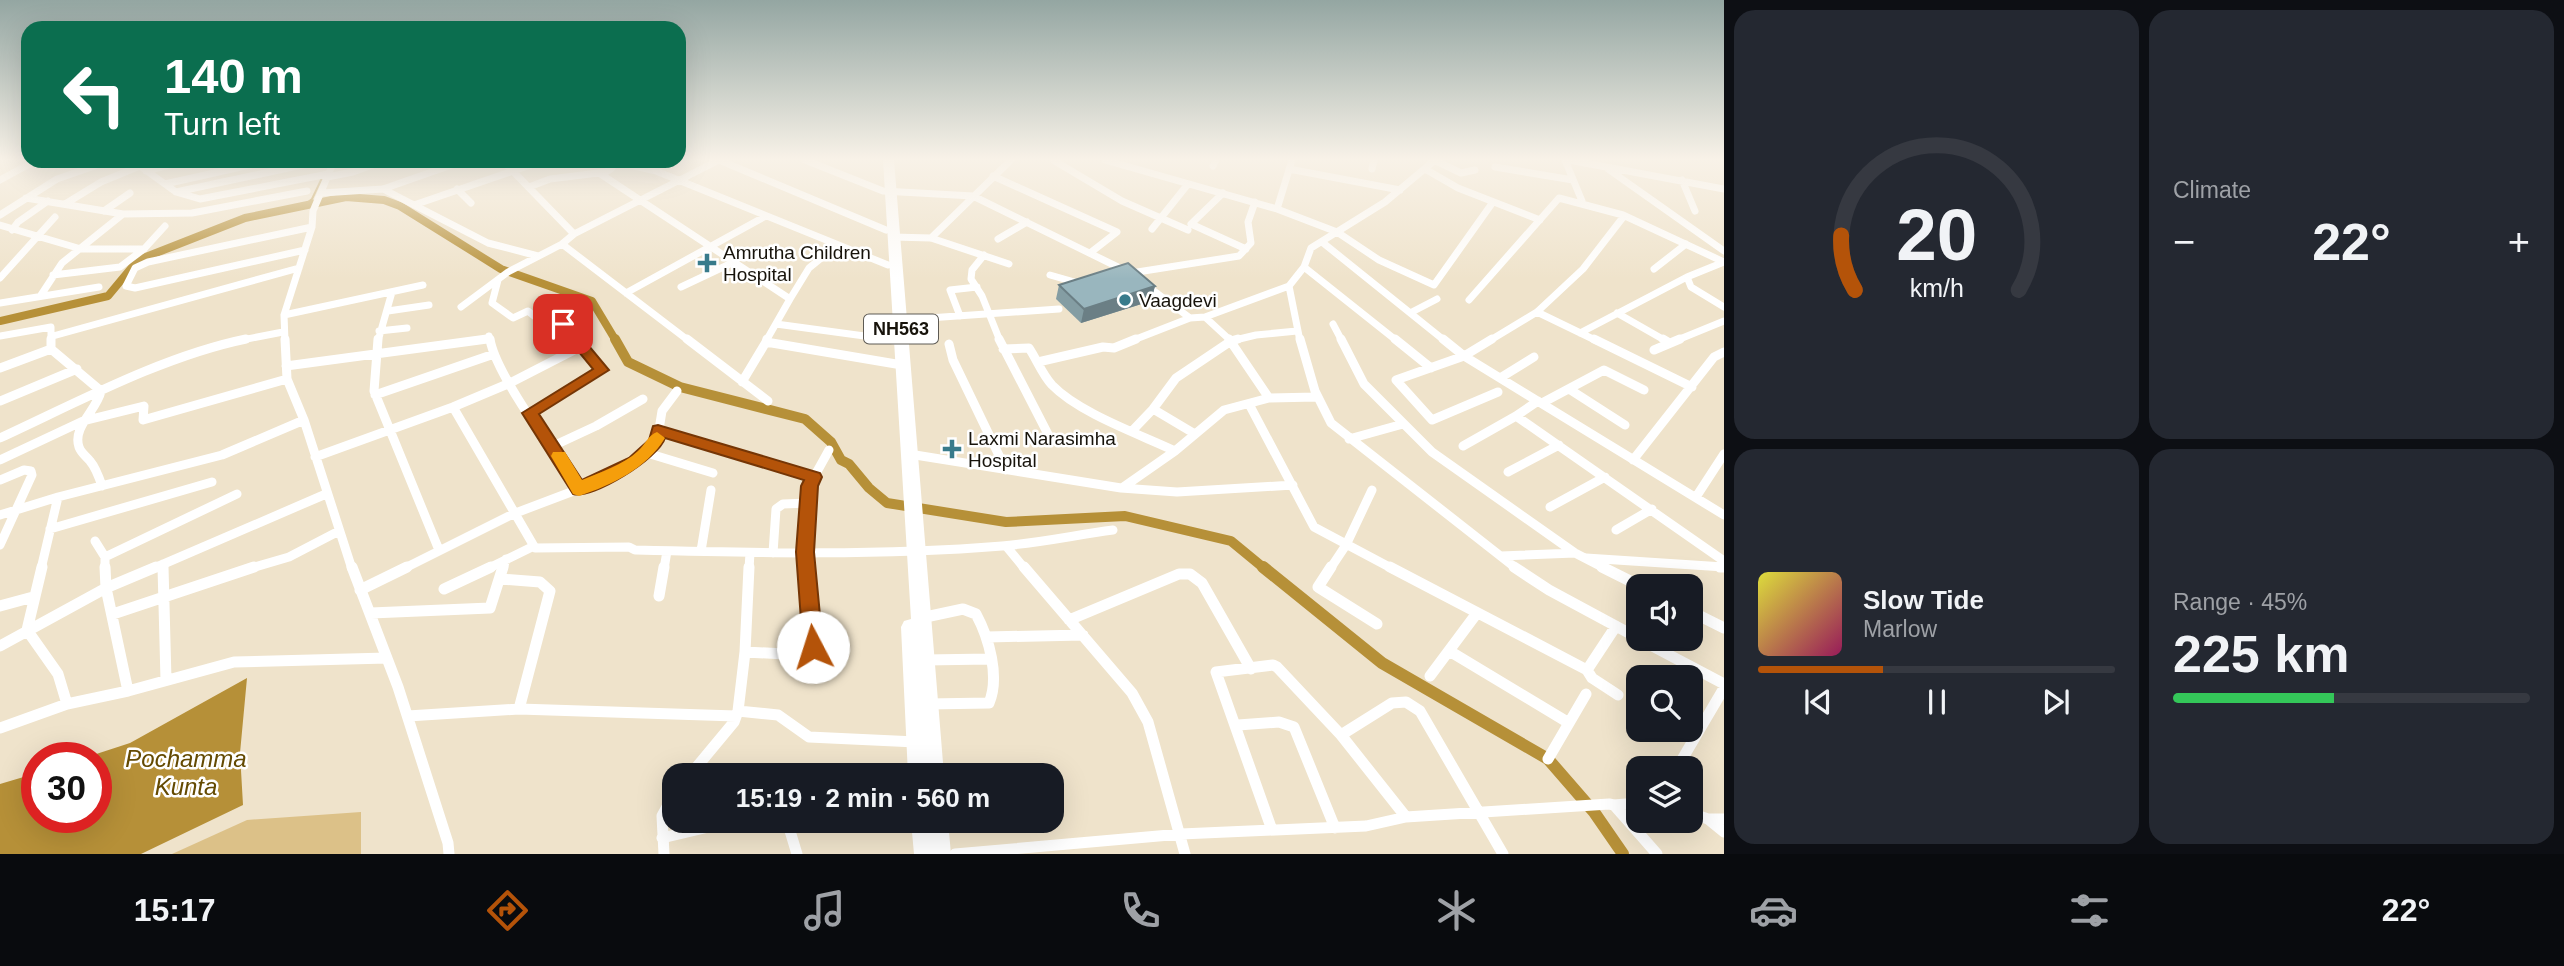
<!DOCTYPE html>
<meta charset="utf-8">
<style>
body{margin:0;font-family:Arial,sans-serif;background:#242831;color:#f1f3f6;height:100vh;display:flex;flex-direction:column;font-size:26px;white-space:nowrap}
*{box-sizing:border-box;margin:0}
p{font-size:23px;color:#9ea1a6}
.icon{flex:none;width:38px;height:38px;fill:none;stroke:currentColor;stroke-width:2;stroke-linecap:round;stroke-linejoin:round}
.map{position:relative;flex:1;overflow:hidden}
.details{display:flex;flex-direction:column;gap:10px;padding:10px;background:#0d0f14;width:840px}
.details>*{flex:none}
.guide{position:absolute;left:21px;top:21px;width:665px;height:147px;border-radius:21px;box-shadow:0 7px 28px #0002;background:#0b6e4f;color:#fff;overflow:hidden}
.fabs{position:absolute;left:1626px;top:574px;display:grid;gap:14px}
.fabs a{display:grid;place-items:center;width:77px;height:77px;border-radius:14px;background:#171b24;box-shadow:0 7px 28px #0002;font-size:35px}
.speed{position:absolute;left:21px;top:742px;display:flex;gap:14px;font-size:35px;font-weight:700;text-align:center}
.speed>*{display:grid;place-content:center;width:91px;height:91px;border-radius:50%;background:#171b24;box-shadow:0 7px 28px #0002;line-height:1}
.speed .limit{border:10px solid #d22;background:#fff;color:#111}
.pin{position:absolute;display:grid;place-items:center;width:60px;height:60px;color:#fff;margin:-30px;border-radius:14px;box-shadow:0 4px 10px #0006}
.me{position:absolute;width:77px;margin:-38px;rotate:355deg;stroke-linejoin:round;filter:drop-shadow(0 0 5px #0008)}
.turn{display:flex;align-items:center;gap:24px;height:147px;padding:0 28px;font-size:32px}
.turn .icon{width:91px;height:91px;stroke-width:2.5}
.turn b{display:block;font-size:49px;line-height:60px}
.big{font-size:52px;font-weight:700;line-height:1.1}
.details .tile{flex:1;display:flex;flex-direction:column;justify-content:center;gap:10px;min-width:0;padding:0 24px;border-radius:21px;background:#242831}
.details .dial{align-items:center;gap:0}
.dial svg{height:182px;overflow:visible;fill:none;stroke:#363941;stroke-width:7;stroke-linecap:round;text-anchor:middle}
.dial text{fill:#f1f3f6;stroke:none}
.song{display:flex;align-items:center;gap:21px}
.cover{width:84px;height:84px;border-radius:10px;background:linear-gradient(135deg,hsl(60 70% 55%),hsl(330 70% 35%))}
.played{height:7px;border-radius:4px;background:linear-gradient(90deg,#b45309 35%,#363941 35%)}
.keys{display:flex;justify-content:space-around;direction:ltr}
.heat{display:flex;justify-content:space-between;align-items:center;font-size:38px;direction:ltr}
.charge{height:10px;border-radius:5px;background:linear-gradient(90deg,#34c759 45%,#363941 0)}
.details .tiles{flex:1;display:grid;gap:10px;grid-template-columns:repeat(2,1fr)}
.trip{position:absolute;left:662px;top:763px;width:402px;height:70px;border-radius:21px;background:#171b24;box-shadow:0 7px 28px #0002;font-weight:700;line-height:70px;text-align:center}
.tabs{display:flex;height:112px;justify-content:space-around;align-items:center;background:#090b0e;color:#9ea1a6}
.tabs .icon{width:49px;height:49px}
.tabs .on{color:#b45309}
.tabs b{font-size:32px;color:#f1f3f6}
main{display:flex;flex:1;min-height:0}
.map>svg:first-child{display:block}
</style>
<main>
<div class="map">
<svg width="1724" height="854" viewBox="0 0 1724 854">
<rect width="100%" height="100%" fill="#efe3cb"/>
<path fill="#dcc188" d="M361 812V854H172L247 820Z"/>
<path fill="#b69038" d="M247 678 240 753 243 805 141 854H0V784L37 773V817H96V758H84L130 743Z"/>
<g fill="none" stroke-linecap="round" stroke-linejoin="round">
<path stroke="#b69038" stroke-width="2" d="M302 207 312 199 322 178"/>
<path stroke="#b69038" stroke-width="8" d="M0 321 108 296 138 260 245 218 346 197 384 200 400 206 501 269 592 301 616 341"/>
<path stroke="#b69038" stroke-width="10" d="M615 339 628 362 680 387 805 419 831 442 841 460 849 464 869 488 887 503 1006 522 1125 516 1231 541 1265 569"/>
<path stroke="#b69038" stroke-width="12" d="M1263 567 1382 663 1548 759 1594 812 1623 854"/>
<path stroke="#fff" stroke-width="7" d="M805 160 883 191 973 196 1126 271
M1053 160 1122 201 1188 230
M1105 160 1277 209 1337 232 1379 260 1434 285 1493 202
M1434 160 1461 173 1475 170
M1565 160 1582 201
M1569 160 1724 189
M133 161 176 192 200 199 328 174
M503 161 574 234 562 244 689 341
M613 161 656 171 888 265
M1213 166 1216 160
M1495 167 1573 180
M1289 169 1400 190
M1372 169 1374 160
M1425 169 1458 188 1540 220
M1608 169 1724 251
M146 171 184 161
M599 173 790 299 766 341
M993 176 1117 232 1090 253
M327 177 353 172 383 161
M0 180 35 161
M1682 180 1695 211
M165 184 268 161
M529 187 550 179 606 172 612 168 614 162
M383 189 488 243 538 256
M457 189 471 203
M176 192 321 161
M322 193 383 189 463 161
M1223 193 1191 224 1246 249
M26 198 123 214 62 263 41 295
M65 204 101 182 152 161
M414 205 542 161
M1277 209 1292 160
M104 211 130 193
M123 214 192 213 307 191
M0 215 57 179 109 161
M0 225 81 249H144
M1152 229 1188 184
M12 230 18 222 48 201
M574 234 719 160 886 230
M893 237 931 238 1009 264
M931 238 1011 160
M998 239 1027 222
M1322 242 1445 341
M305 250 135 288 126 286 135 268 148 262 312 227
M984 255 972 270 971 279 982 296 1000 341
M1654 269 1686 244
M1131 273 1239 256 1251 243 1248 222 1255 202
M53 275 120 267 144 249 165 226
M1050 275 1078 283
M1687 277 1691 287 1724 307
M0 278 55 217
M498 280 492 303 513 318 528 311 534 316
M1146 285 1190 318
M681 287 734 262
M626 293 764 217
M790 299 809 268 836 246
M1469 300 1559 198 1623 215 1724 262
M0 303 99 287
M461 307 508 272 562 244
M388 311 429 305
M1537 312 1597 341
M1410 313 1437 299
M1617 313 1666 341
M284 315 423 285
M960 316 950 290 977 287
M1205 317 1289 286
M900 320 1059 309
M563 324 578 341
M776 324 894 340
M1333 324 1342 341
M379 331 407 328
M1580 333 1687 277 1724 262
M0 336 51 327V341
M53 336 299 268
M489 336 490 341
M237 341 283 332
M285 341 284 315 312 227 313 211 334 161
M378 341 392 292
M474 341 490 339
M1131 341 1190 318 1205 317 1231 341
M1231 341 1256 335 1297 331
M1300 341 1289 286 1304 267
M1397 341 1304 267 1311 248 1385 202 1435 160
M1489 341 1537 312 1583 269 1624 216
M1675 341 1724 321"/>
<path stroke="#fff" stroke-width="9" d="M51 339V349L101 391C97 410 72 427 79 447 81 453 86 456 90 461 96 468 99 477 102 486
M285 339 287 379 304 420 352 569
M378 339 374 391 439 550
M490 339C495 374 557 456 579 489
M687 339 768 401
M889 339 894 340
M999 339 1051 440
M1229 339 1269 398
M1300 339 1315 391 1331 423 1517 569
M1341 339 1364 384 1432 452 1575 553 1606 569
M1395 339 1431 368
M1443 339 1464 356 1724 515
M1492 339 1464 356 1396 380 1432 420 1498 392
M1594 339 1692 387
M1663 339 1668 342
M766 342 767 339
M949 344 953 360 1006 470
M1003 349 1029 348C1037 360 1042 374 1052 385 1079 413 1139 434 1175 451
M1654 350 1680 339
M1038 362 1103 347 1114 348 1136 339
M286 366 487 339
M0 368 51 349
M1500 378 1534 357
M742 382 766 342 896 364
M1569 389 1625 425
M375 395 494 354
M0 401 77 369
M1542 403 1604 370 1644 390
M1249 404 1314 527 1393 569
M453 407 535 548 629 547 635 550C758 553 880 556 1002 546 1039 543 1076 535 1113 530
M530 413 602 370 582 346
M1516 416 1538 401
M658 430 814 477
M1132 431 1153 409
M1195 434 1153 409 1176 378 1231 341 1238 339
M0 438C76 403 163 356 246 339
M1349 439 1403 424
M553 446 596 426 643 399
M1463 446 1516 416 1724 561
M647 453 713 473
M909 454 1121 488 1177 492 1293 485
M315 457 453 407 510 383 582 346 576 339
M0 460 83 421 144 406 143 420 287 379
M1633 460 1714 357 1724 352
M1508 472 1559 445
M0 480 24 470 31 471 32 475 0 545
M1122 488 1175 451 1224 410 1269 398 1316 397
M1696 497 1724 454
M1550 507 1605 477
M0 515 58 497 222 455 304 420
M50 529 212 482
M1616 530 1652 509
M95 541 105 557V569
M1006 546 1025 569
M701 551 711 490
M773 553 776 509 783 504 808 503
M1501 556 1575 553
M105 557 237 494
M1586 558 1724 567
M41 569 58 497
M152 569 326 494
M163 569V564
M248 569 289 557 339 531
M403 569 513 514 579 489 635 462 657 442 662 411 677 391
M487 569 534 546
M503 569 506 559
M664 569 667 551
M749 569 750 553
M806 569 809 486 829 450
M1330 569 1346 545 1372 490"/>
<path stroke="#fff" stroke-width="11" d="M42 567 27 630 58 674 67 704
M105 567 106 588 128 691
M163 567 166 680
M352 567 398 687 448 843 449 854
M1024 567 1132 693 1148 722 1185 854
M1331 567 1318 587 1377 624
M1390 567 1587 670 1592 678 1618 695
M1514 567 1549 590 1638 638
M1602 567 1640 586
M1720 567H1724
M444 589 491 567
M360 590 407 567
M659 596 664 567
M0 606 33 597
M1690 611 1724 628
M371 613 490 608 503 567
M113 614 254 567
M921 618 963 609 976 614C989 638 1000 677 989 703L928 704
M1069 620 1179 574H1190L1202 583 1251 669
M987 637 1083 635
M1639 639 1724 684
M0 646 106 588 156 567
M745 652 804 655 813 647 806 567
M1451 652 1569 723
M925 660 990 659
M1587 670 1616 626
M1430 676 1477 613
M519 709 736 716
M738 711 778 715 809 737 916 742
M408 716 519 709 550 591 540 582 500 579
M1238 725 1279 722 1294 727 1335 828
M0 728 67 704 128 691 234 662 387 658
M1341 735 1392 703 1406 702 1420 711 1503 854
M1548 759 1586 694
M1677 768 1724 688
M690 775 734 722 738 711 745 652 749 567
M1614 805 1638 803
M1690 813 1708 819H1724
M1708 819 1724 832
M787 821 797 854
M1272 830 1216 672 1273 665 1277 667 1341 735 1406 817
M662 838 734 821
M664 854 662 816 674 794
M955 854 1181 834 1366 826 1406 817 1609 804 1614 805 1657 854"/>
<path fill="#fff" fill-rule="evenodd" d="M883 160H894L944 775H908L901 627 904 621 911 619Z
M911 821H948L951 854H914Z"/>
</g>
<path fill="#849da3" d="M1059 285 1155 286 1151 301 1081 323 1056 299Z"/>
<path fill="#6b7f85" d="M1155 286 1151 301 1081 323 1084 309Z"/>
<path fill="#99b6be" stroke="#6b7f85" stroke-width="2" d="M1128 263 1155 286 1084 309 1059 285Z"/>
<linearGradient id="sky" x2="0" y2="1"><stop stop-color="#94a6a2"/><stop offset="0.57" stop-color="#f8f2e8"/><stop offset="1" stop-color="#f8f2e8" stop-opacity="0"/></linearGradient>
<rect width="1724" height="279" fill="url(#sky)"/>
<path fill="#b45309" stroke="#753606" stroke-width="2" d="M563 320 568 321 609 370 539 414 582 480 629 458 649 440 653 426 658 425 820 473 822 477 818 486 814 552 823 647 820 653 813 656 806 653 803 647 796 552 801 486 804 480 665 438C659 458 592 500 573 494L522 413 593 369 556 324Z"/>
<path fill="#f59e0b" d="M657 432 665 438C647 468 612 485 579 496L573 494 551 456 553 452H565L582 480C601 472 623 465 638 451 645 445 648 435 657 432Z"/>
<g fill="#387b8b" stroke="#fff" stroke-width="2.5">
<path d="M703.5 252.5h7v7h7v7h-7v7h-7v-7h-7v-7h7z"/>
<circle cx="1125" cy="300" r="7"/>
<path d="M948.5 438.5h7v7h7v7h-7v7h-7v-7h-7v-7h7z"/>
</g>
<g text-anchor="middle" stroke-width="5" stroke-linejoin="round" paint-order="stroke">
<rect fill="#fff" stroke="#5d5a54" stroke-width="2" x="864" y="314.5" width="74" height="29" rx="5"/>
<g font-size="18" font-weight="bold" fill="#17130b">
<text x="901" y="335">NH563</text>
</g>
<g font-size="19" fill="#17130b" stroke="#fff" text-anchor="start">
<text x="723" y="259">Amrutha Children<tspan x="723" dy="22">Hospital</tspan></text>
<text x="1139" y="307">Vaagdevi</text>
<text x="968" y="445">Laxmi Narasimha<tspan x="968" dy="22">Hospital</tspan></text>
</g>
<g font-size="24" font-style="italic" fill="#644a02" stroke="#fff">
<text x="186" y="767">Pochamma<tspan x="186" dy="28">Kunta</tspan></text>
</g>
</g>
</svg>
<div class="fabs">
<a><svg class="icon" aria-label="sound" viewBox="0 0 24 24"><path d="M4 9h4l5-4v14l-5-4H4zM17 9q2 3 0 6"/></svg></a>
<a><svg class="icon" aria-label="search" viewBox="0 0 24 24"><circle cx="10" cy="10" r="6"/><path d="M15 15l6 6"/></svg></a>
<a><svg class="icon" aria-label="layers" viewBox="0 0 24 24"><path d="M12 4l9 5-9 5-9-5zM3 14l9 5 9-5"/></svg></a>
</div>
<div class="speed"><div class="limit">30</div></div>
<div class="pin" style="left:563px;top:324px;background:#d93025"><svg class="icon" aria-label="arrive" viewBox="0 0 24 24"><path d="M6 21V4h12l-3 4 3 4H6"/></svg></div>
<svg class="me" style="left:813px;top:647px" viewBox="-20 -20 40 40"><circle r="19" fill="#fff"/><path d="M0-13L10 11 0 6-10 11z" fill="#b45309"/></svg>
<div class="trip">15:19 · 2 min · 560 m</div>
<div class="guide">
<div class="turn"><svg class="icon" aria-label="left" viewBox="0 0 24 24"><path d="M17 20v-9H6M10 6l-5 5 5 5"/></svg><div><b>140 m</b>Turn left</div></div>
</div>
</div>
<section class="details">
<div class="tiles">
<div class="tile dial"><svg viewBox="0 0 100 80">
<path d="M14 69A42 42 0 1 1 86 69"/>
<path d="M14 69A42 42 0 0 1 8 45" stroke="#b45309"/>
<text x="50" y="56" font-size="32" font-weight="700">20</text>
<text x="50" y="72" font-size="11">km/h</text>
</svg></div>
<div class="tile"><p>Climate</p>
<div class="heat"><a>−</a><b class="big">22°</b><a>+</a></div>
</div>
<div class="tile">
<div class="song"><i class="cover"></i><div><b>Slow Tide</b><p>Marlow</p></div></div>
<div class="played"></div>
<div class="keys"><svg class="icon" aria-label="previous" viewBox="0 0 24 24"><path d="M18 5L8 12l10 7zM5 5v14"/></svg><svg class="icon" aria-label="pause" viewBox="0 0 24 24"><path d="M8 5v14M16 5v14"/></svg><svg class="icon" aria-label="next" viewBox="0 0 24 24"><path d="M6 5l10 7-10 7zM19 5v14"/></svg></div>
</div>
<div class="tile"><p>Range · 45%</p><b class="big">225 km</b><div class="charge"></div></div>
</div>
</section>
</main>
<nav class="tabs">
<b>15:17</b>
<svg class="icon on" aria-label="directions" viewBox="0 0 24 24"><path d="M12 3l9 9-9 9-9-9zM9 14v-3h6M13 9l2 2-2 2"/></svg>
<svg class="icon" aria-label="music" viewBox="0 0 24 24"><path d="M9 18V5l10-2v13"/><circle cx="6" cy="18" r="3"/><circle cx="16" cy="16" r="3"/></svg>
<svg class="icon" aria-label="phone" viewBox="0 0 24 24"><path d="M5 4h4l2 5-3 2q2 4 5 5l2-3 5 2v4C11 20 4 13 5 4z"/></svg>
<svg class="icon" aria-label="climate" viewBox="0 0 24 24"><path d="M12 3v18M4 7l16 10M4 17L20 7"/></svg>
<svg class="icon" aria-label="car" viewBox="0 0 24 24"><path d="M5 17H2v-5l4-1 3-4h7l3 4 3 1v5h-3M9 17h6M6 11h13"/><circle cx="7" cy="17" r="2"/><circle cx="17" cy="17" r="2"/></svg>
<svg class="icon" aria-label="filters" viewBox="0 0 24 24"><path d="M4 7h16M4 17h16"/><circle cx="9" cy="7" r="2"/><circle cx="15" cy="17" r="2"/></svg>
<b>22°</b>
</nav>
